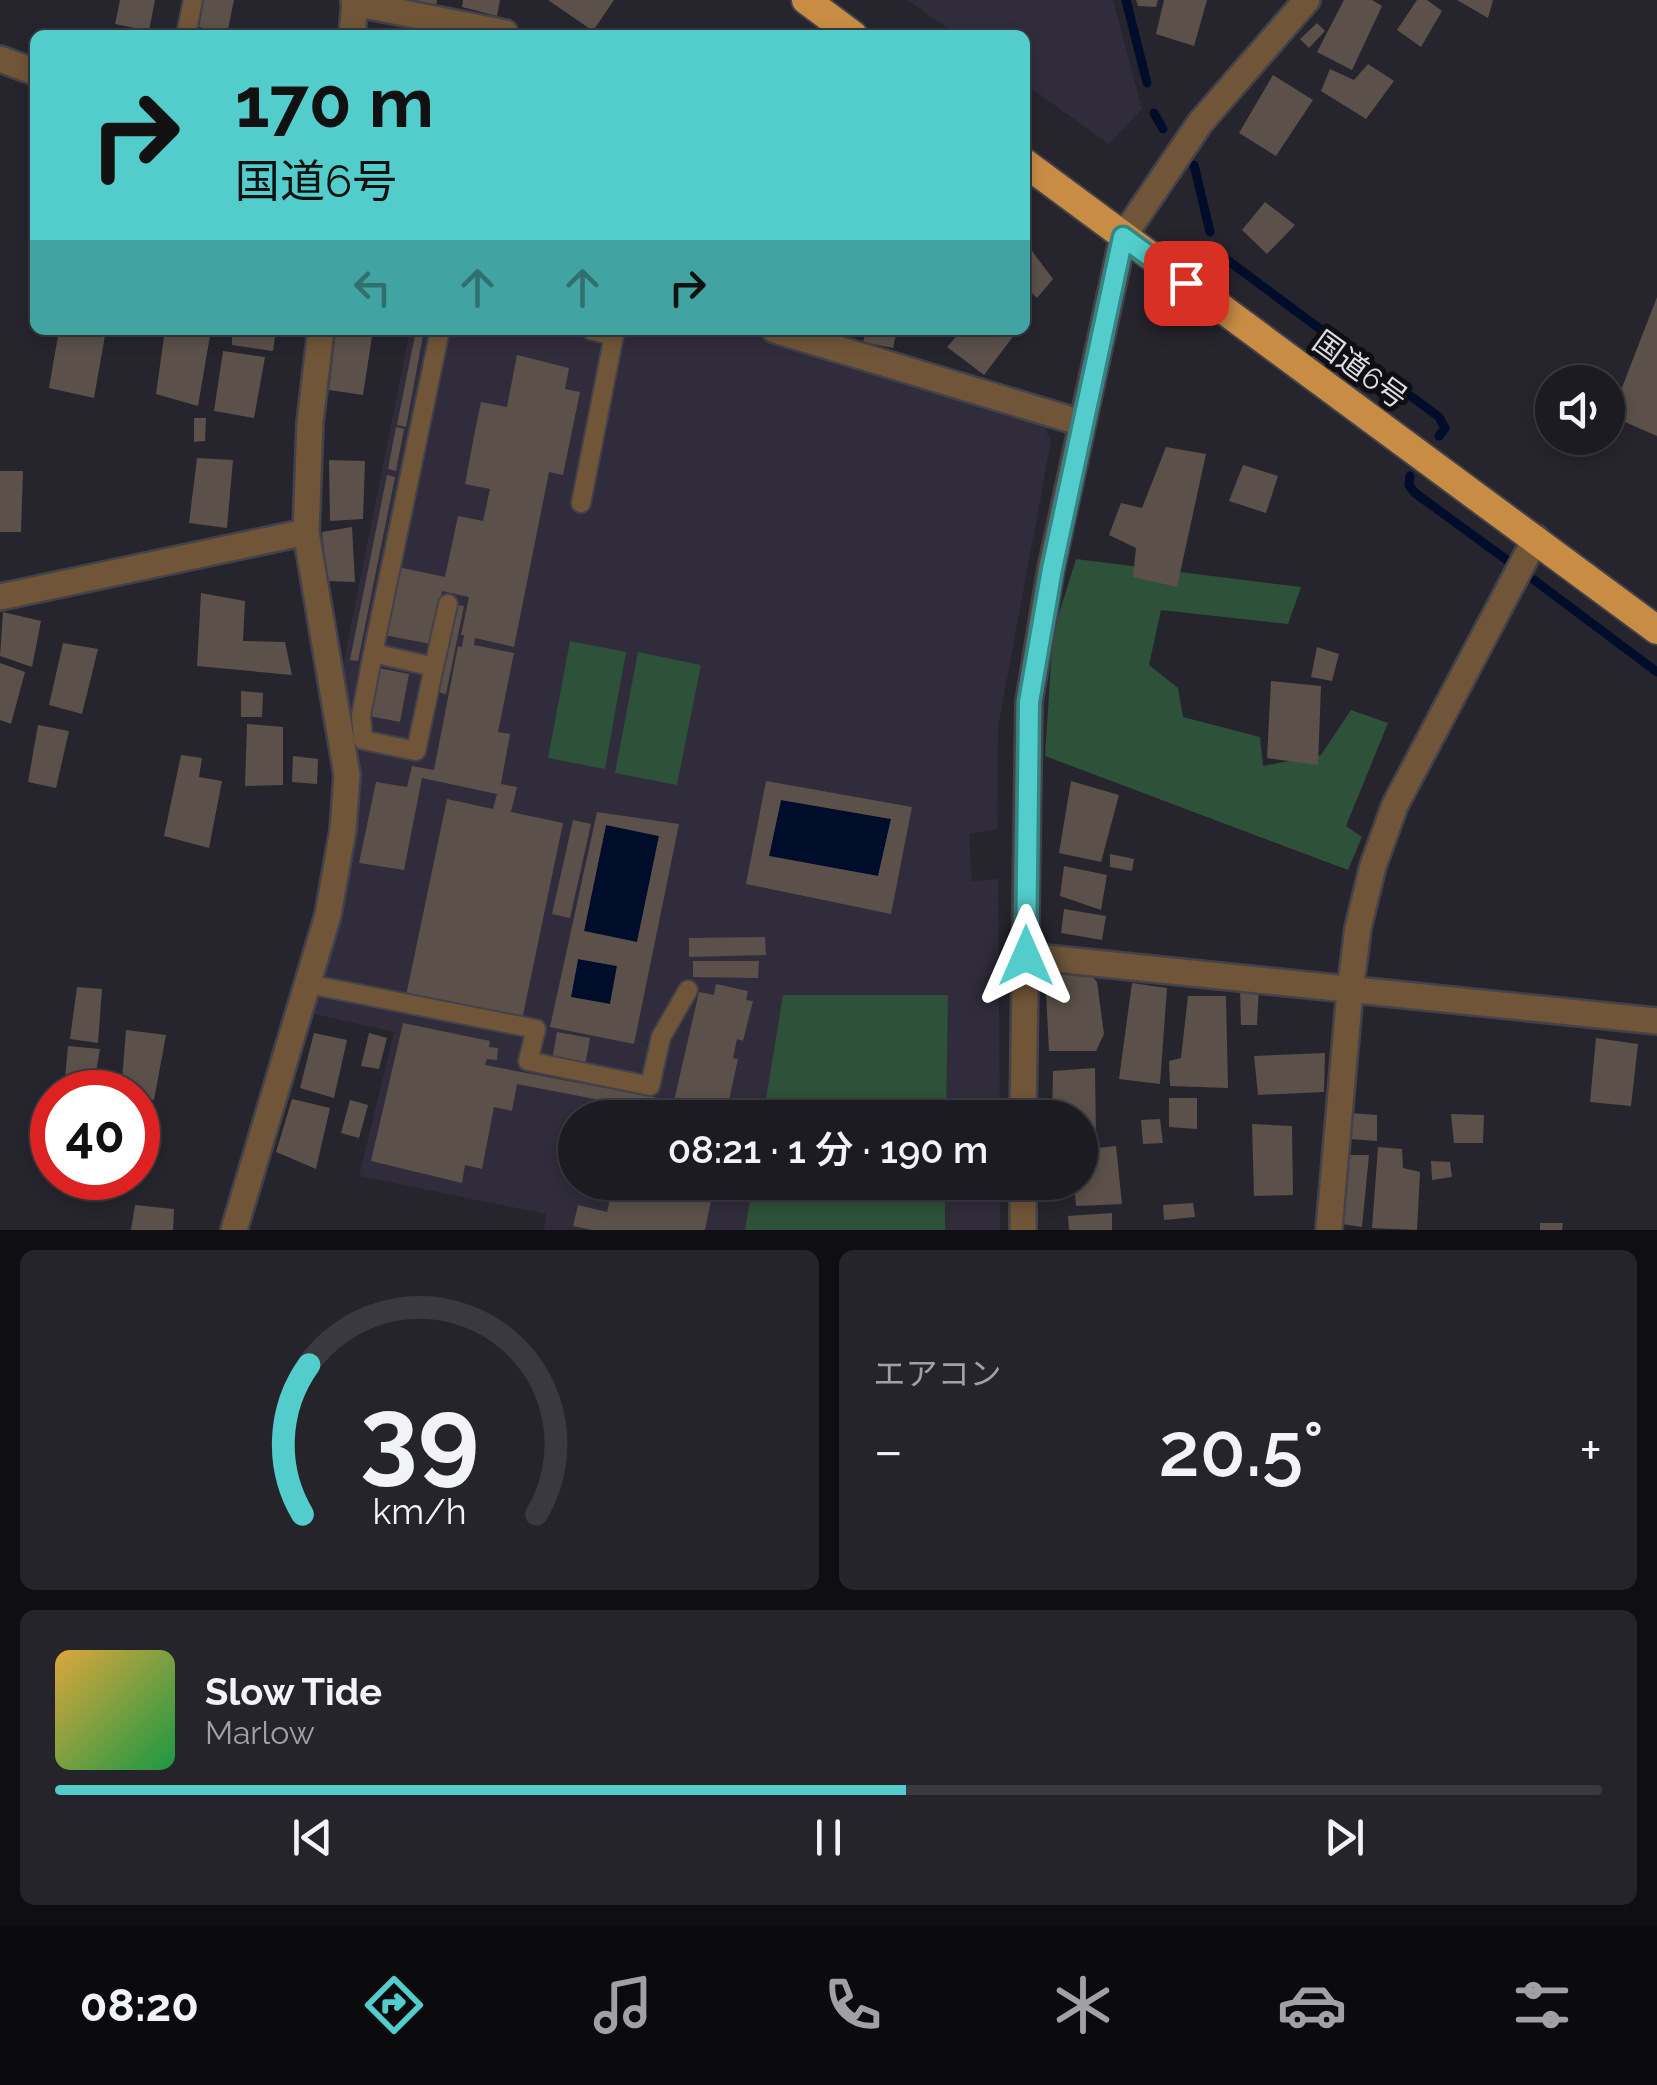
<!DOCTYPE html>
<html lang="ja">
<meta charset="utf-8">
<style>
body{margin:0;font-family:Raleway,"Noto Sans JP",sans-serif;background:#25242a;color:#f1f3f6;height:100vh;display:flex;flex-direction:column;font-size:38px;white-space:nowrap}
*{box-sizing:border-box;margin:0}
p{font-size:32px;color:#a0a1a5}
.icon{flex:none;width:55px;height:55px;fill:none;stroke:currentColor;stroke-width:2;stroke-linecap:round;stroke-linejoin:round}
.map{position:relative;height:1230px;overflow:hidden}
.side{display:flex;flex-direction:column;gap:20px;padding:20px;background:#0f0f13;flex:1}
.side>*{flex:none}
.top-card{position:absolute;left:30px;top:30px;width:1000px;height:305px;border-radius:15px;box-shadow:0 5px 15px #0003,0 0 0 2px #3a3940;background:#52cdcc;color:#111;overflow:hidden}
.controls{position:absolute;left:1535px;top:365px;display:grid;gap:20px}
.controls a{display:grid;place-items:center;width:90px;height:90px;border-radius:50%;background:#1c1b22;box-shadow:0 5px 15px #0003,0 0 0 2px #3a3940;font-size:50px}
.speed{position:absolute;left:30px;top:1070px;display:flex;gap:20px;font-size:50px;font-weight:700;text-align:center}
.speed>*{display:grid;place-content:center;width:130px;height:130px;border-radius:50%;background:#1c1b22;box-shadow:0 5px 15px #0003,0 0 0 2px #3a3940;line-height:1}
.speed .limit{border:15px solid #d22;background:#fff;color:#111}
.pin{position:absolute;display:grid;place-items:center;width:85px;height:85px;color:#fff;margin:-42px;border-radius:20px;box-shadow:0 5px 15px #0006}
.me{position:absolute;width:110px;margin:-55px;rotate:0deg;stroke-linejoin:round;filter:drop-shadow(0 0 8px #0008)}
.turn{display:flex;align-items:center;gap:35px;height:210px;padding:0 40px;font-size:45px}
.turn .icon{width:130px;height:130px;stroke-width:2.5}
.turn b{display:block;font-size:70px;line-height:85px}
.lanes{display:flex;align-items:center;height:95px;padding:0 40px;background:#0003;justify-content:center;gap:50px;direction:ltr}
.lanes .off{opacity:.35}
.big{font-size:75px;font-weight:600;line-height:1.1}
.side .tile{flex:1;display:flex;flex-direction:column;justify-content:center;gap:15px;min-width:0;padding:0 35px;border-radius:15px;background:#25242a}
.side .dial{align-items:center;gap:0}
.dial svg{height:260px;overflow:visible;fill:none;stroke:#3a3940;stroke-width:7;stroke-linecap:round;text-anchor:middle}
.dial text{fill:#f1f3f6;stroke:none}
.song{display:flex;align-items:center;gap:30px}
.cover{width:120px;height:120px;border-radius:15px;background:linear-gradient(135deg,hsl(40 70% 55%),hsl(140 70% 35%))}
.played{height:10px;border-radius:5px;background:linear-gradient(90deg,#52cdcc 55%,#3a3940 55%)}
.keys{display:flex;justify-content:space-around;direction:ltr}
.heat{display:flex;justify-content:space-between;align-items:center;font-size:55px;direction:ltr}
.side .tiles{flex:1;display:grid;gap:20px;grid-template-columns:1fr 1fr}
.tile:last-child{grid-column:span 2}
.trip{position:absolute;left:558px;top:1100px;width:540px;height:100px;border-radius:50px;background:#1c1b22;box-shadow:0 5px 15px #0003,0 0 0 2px #3a3940;font-weight:600;line-height:100px;text-align:center}
.tab-bar{display:flex;height:160px;justify-content:space-around;align-items:center;background:#0b0b0e;color:#a0a1a5}
.tab-bar .icon{width:70px;height:70px}
.tab-bar .on{color:#52cdcc}
.tab-bar b{font-size:45px;color:#f1f3f6}
.map>svg:first-child{display:block}
</style>
<div class="map">
<svg width="1657" height="1230" viewBox="0 0 1657 1230">
<rect width="100%" height="100%" fill="#26242d"/>
<path fill="#302c3b" d="M908 0H1113L1142 109 1109 144 1025 84V35H957Z
M410 330H742L1044 425 1051 442 998 727 997 829 969 834 972 881 998 879 1000 1117 575 1118V1182L1000 1183V1230H544L546 1214 359 1176 394 1032 314 1014 354 830 341 675Z"/>
<path fill="#2e5139" d="M1076 559 1301 587 1288 624 1161 610 1149 665 1178 688 1183 717 1260 737 1263 766 1321 755 1351 710 1388 723 1346 826 1362 837 1348 870 1045 756 1053 633Z
M570 641 626 652 605 769 548 758Z
M638 652 701 665 677 785 615 773Z
M783 995H948L946 1117H763Z
M753 1182 945 1183V1230H745Z"/>
<path fill="#000d2a" d="M781 800 891 819 878 876 769 856Z
M606 825 659 836 637 942 584 931Z
M578 959 617 966 610 1004 571 997Z"/>
<g fill="none" stroke-linecap="round" stroke-linejoin="round">
<path stroke="#000d2a" stroke-width="9" d="M1126 0 1147 83
M1154 113 1163 129
M1194 165 1210 232
M1219 254 1439 417 1445 428 1439 436
M1410 476 1409 485 1415 493 1511 563
M1534 580 1657 672"/>
</g>
<path fill="#5b514a" fill-rule="evenodd" d="M120 0H155L149 31 115 24Z
M204 0H234L227 34 199 27Z
M388 0H437L435 13Z
M463 0H500L497 16 462 7Z
M548 0H614L593 31Z
M1136 0H1158L1156 7 1138 6Z
M1164 0H1207L1194 46 1156 34Z
M1344 0H1372L1382 6 1352 70 1317 52Z
M1417 0H1427L1442 11 1421 47 1397 30Z
M1457 0H1493L1488 18Z
M1317 23 1325 31 1309 48 1300 39Z
M373 28 410 33V35H372Z
M1368 64 1394 81 1366 119 1321 91 1330 69 1354 80Z
M1273 75 1313 100 1276 156 1239 133Z
M1265 202 1295 225 1267 254 1242 230Z
M1029 247 1053 279 1037 298 1025 286V250Z
M1657 297V436L1611 416Z
M59 330H106L94 398 49 388Z
M165 330H211L198 406 156 394Z
M232 330H276L273 351 232 345Z
M336 330H373L363 395 329 390Z
M416 330H424L406 427 397 425Z
M866 330H897L893 348 863 342Z
M962 330H1018L984 375 947 347Z
M223 351 265 357 254 418 214 411Z
M517 355 569 368 565 389 580 392 563 475 549 472 514 647 475 638 474 645 514 653 498 732 510 734 501 784 517 787 511 812 563 823 522 1020 406 996 447 799 493 809 497 794 422 778 404 870 359 863 376 782 407 787 412 766 434 770 458 646 462 647 464 635H461L469 597 442 591 431 644 384 635 398 567 445 577 458 516 483 521 490 489 465 484 476 426 481 402 507 407Z
M194 418H206L205 441 194 442Z
M396 427 404 429 396 471 388 469Z
M1166 447 1206 454 1177 587 1133 577 1136 548 1109 535 1121 503 1142 508Z
M197 458 233 460 227 528 189 523Z
M329 460 365 461 363 519 330 521Z
M1243 465 1278 476 1266 513 1229 501Z
M0 471H23L21 532H0Z
M387 475 395 477 358 661 350 660Z
M352 527 355 582 327 581 322 532Z
M201 593 245 601 243 641 285 642 292 675 197 666Z
M456 605 464 606 446 694 437 692Z
M3 612 41 621 32 667 0 656Z
M63 643 98 649 82 714 49 705Z
M1317 647 1339 654 1332 681 1311 677Z
M0 663 25 672 11 724 0 720Z
M378 668 409 674 400 722 369 716Z
M1271 681 1321 686 1318 765 1267 758Z
M241 691 263 693 262 717H241Z
M247 724 283 727V785L245 786Z
M38 725 69 731 56 788 28 782Z
M181 755 202 758 199 777 222 781 209 848 164 836Z
M293 756 318 759 317 784 292 782Z
M766 781 912 807 891 914 746 884ZM781 800 891 819 878 876 769 856Z
M1071 781 1119 795 1101 862 1059 853Z
M597 812 679 824 634 1044 550 1027ZM606 825 659 836 637 942 584 931ZM578 959 617 966 610 1004 571 997Z
M573 820 591 824 570 918 552 914Z
M1110 854 1134 859 1132 871 1110 867Z
M1064 866 1107 875 1101 910 1060 896Z
M1064 909 1106 916 1102 940 1061 933Z
M765 937 766 955 689 957V938Z
M693 961H759L758 978 693 977Z
M1090 974 1097 982 1104 1034 1096 1051H1049L1045 975Z
M1132 983 1167 988 1160 1084 1119 1079Z
M716 984 748 991 746 1000 753 1001 743 1041 737 1039 733 1058 738 1059 725 1118H671L672 1114 517 1084 512 1111 494 1107 482 1169 465 1165 462 1183 371 1161 403 1023 490 1041 489 1047 498 1048 497 1060 487 1059 485 1065 674 1101 699 992 714 995Z
M77 987 102 989 98 1043 70 1039Z
M1259 987 1257 1025H1241L1240 988Z
M1188 996H1226L1228 1088 1170 1086 1169 1061 1181 1058Z
M126 1030 166 1035 154 1100 138 1096V1092H121Z
M557 1032 590 1038 585 1066 552 1060Z
M314 1033 347 1040 334 1098 300 1088Z
M369 1033 387 1038 379 1069 361 1066Z
M1596 1038 1638 1044 1631 1106 1590 1102Z
M68 1046 100 1049 93 1090 64 1089Z
M1325 1053 1324 1092 1258 1095 1254 1056Z
M1095 1068 1096 1140 1080 1141V1118H1052L1053 1071Z
M1169 1098H1197V1129L1169 1127Z
M292 1099 330 1108 316 1169 276 1152Z
M350 1100 368 1105 359 1138 341 1133Z
M1350 1113 1377 1115V1141L1350 1139Z
M1451 1114 1484 1115 1483 1143H1454Z
M1160 1119 1163 1143 1143 1144 1141 1120Z
M1252 1124 1292 1126 1293 1195 1254 1196Z
M1116 1146 1122 1204 1076 1206 1074 1182H1080V1150Z
M1378 1147 1402 1149 1403 1168 1420 1172 1417 1230 1372 1228Z
M1349 1155H1369L1362 1227 1342 1224Z
M1431 1161 1450 1162 1452 1177 1432 1180Z
M614 1182H705L703 1189 713 1191 705 1230H592L573 1226 578 1205 607 1212Z
M1193 1203 1195 1217 1164 1220 1163 1205Z
M135 1205 174 1209 173 1230H131Z
M1112 1213V1230H1069L1068 1216Z
M1540 1223H1563L1562 1230H1540Z"/>
<g fill="none" stroke-linecap="round" stroke-linejoin="round">
<g stroke="#43424a" stroke-width="22">
<path id="service" d="M186 35 193 0
M440 330 373 653 434 667 448 604
M591 330 614 336
M581 503 615 330
M373 653 361 716 363 740 416 751 434 667
M308 984 536 1029 528 1061 650 1086 661 1037 688 990"/>
</g>
<g stroke="#43424a" stroke-width="30">
<path id="minor" d="M354 3 505 33
M352 35 355 0
M0 59 35 72
M775 330 1082 423
M0 597 306 532
M1026 956 1657 1021
M234 1230 328 915 343 830 347 775 306 532 310 422 321 330
M1329 1230 1350 991 1358 928 1373 866 1395 805 1536 538"/>
</g>
<g stroke="#43424a" stroke-width="30">
<path id="tertiary" d="M1023 1118 1029 702 1051 569 1123 237 1200 123 1307 0
M1023 1182V1230"/>
</g>
<g stroke="#43424a" stroke-width="32">
<path id="trunk" d="M806 0 853 35
M1025 163 1657 630"/>
</g>
<use href="#service" stroke="#705538" stroke-width="18"/>
<use href="#minor" stroke="#705538" stroke-width="25"/>
<use href="#tertiary" stroke="#705538" stroke-width="25"/>
<use href="#trunk" stroke="#c88c44" stroke-width="28"/>
</g>
<g fill="none" stroke-linecap="round" stroke-linejoin="round">
<g stroke="#358585" stroke-width="25">
<path id="route" d="M1026 956 1029 702 1052 569 1123 237 1186 283"/>
</g>
<use href="#route" stroke="#52cdcc" stroke-width="18"/>
</g>
<g text-anchor="middle" stroke-width="10" stroke-linejoin="round" paint-order="stroke">
<g font-size="30" fill="#dedde3" stroke="#0f0e12">
<text transform="translate(1360 370) rotate(36)" y="10">国道6号</text>
</g>
</g>
</svg>
<div class="controls">
<a><svg class="icon" aria-label="sound" viewBox="0 0 24 24"><path d="M4 9h4l5-4v14l-5-4H4zM17 9q2 3 0 6"/></svg></a>
</div>
<div class="speed"><div class="limit">40</div></div>
<div class="pin" style="left:1186px;top:283px;background:#d93025"><svg class="icon" aria-label="arrive" viewBox="0 0 24 24"><path d="M6 21V4h12l-3 4 3 4H6"/></svg></div>
<svg class="me" style="left:1026px;top:956px" viewBox="-20 -20 40 40"><path d="M0-17L14 15 0 8-14 15z" fill="#52cdcc" stroke="#fff" stroke-width="4"/></svg>
<div class="trip">08:21 · 1 分 · 190 m</div>
<div class="top-card">
<div class="turn"><svg class="icon" aria-label="right" viewBox="0 0 24 24"><path d="M7 20v-9h11M14 6l5 5-5 5"/></svg><div><b>170 m</b>国道6号</div></div>
<div class="lanes"><svg class="icon off" aria-label="left" viewBox="0 0 24 24"><path d="M17 20v-9H6M10 6l-5 5 5 5"/></svg><svg class="icon off" aria-label="ahead" viewBox="0 0 24 24"><path d="M12 20V5M6 11l6-6 6 6"/></svg><svg class="icon off" aria-label="ahead" viewBox="0 0 24 24"><path d="M12 20V5M6 11l6-6 6 6"/></svg><svg class="icon" aria-label="right" viewBox="0 0 24 24"><path d="M7 20v-9h11M14 6l5 5-5 5"/></svg></div>
</div>
</div>
<section class="side">
<div class="tiles">
<div class="tile dial"><svg viewBox="0 0 100 80">
<path d="M14 69A42 42 0 1 1 86 69"/>
<path d="M14 69A42 42 0 0 1 16 23" stroke="#52cdcc"/>
<text x="50" y="56" font-size="32" font-weight="700">39</text>
<text x="50" y="72" font-size="11">km/h</text>
</svg></div>
<div class="tile"><p>エアコン</p>
<div class="heat"><a>−</a><b class="big">20.5°</b><a>+</a></div>
</div>
<div class="tile">
<div class="song"><i class="cover"></i><div><b>Slow Tide</b><p>Marlow</p></div></div>
<div class="played"></div>
<div class="keys"><svg class="icon" aria-label="previous" viewBox="0 0 24 24"><path d="M18 5L8 12l10 7zM5 5v14"/></svg><svg class="icon" aria-label="pause" viewBox="0 0 24 24"><path d="M8 5v14M16 5v14"/></svg><svg class="icon" aria-label="next" viewBox="0 0 24 24"><path d="M6 5l10 7-10 7zM19 5v14"/></svg></div>
</div>
</div>
</section>
<nav class="tab-bar">
<b>08:20</b>
<svg class="icon on" aria-label="directions" viewBox="0 0 24 24"><path d="M12 3l9 9-9 9-9-9zM9 14v-3h6M13 9l2 2-2 2"/></svg>
<svg class="icon" aria-label="music" viewBox="0 0 24 24"><path d="M9 18V5l10-2v13"/><circle cx="6" cy="18" r="3"/><circle cx="16" cy="16" r="3"/></svg>
<svg class="icon" aria-label="phone" viewBox="0 0 24 24"><path d="M5 4h4l2 5-3 2q2 4 5 5l2-3 5 2v4C11 20 4 13 5 4z"/></svg>
<svg class="icon" aria-label="climate" viewBox="0 0 24 24"><path d="M12 3v18M4 7l16 10M4 17L20 7"/></svg>
<svg class="icon" aria-label="car" viewBox="0 0 24 24"><path d="M5 17H2v-5l4-1 3-4h7l3 4 3 1v5h-3M9 17h6M6 11h13"/><circle cx="7" cy="17" r="2"/><circle cx="17" cy="17" r="2"/></svg>
<svg class="icon" aria-label="filters" viewBox="0 0 24 24"><path d="M4 7h16M4 17h16"/><circle cx="9" cy="7" r="2"/><circle cx="15" cy="17" r="2"/></svg>
</nav>
